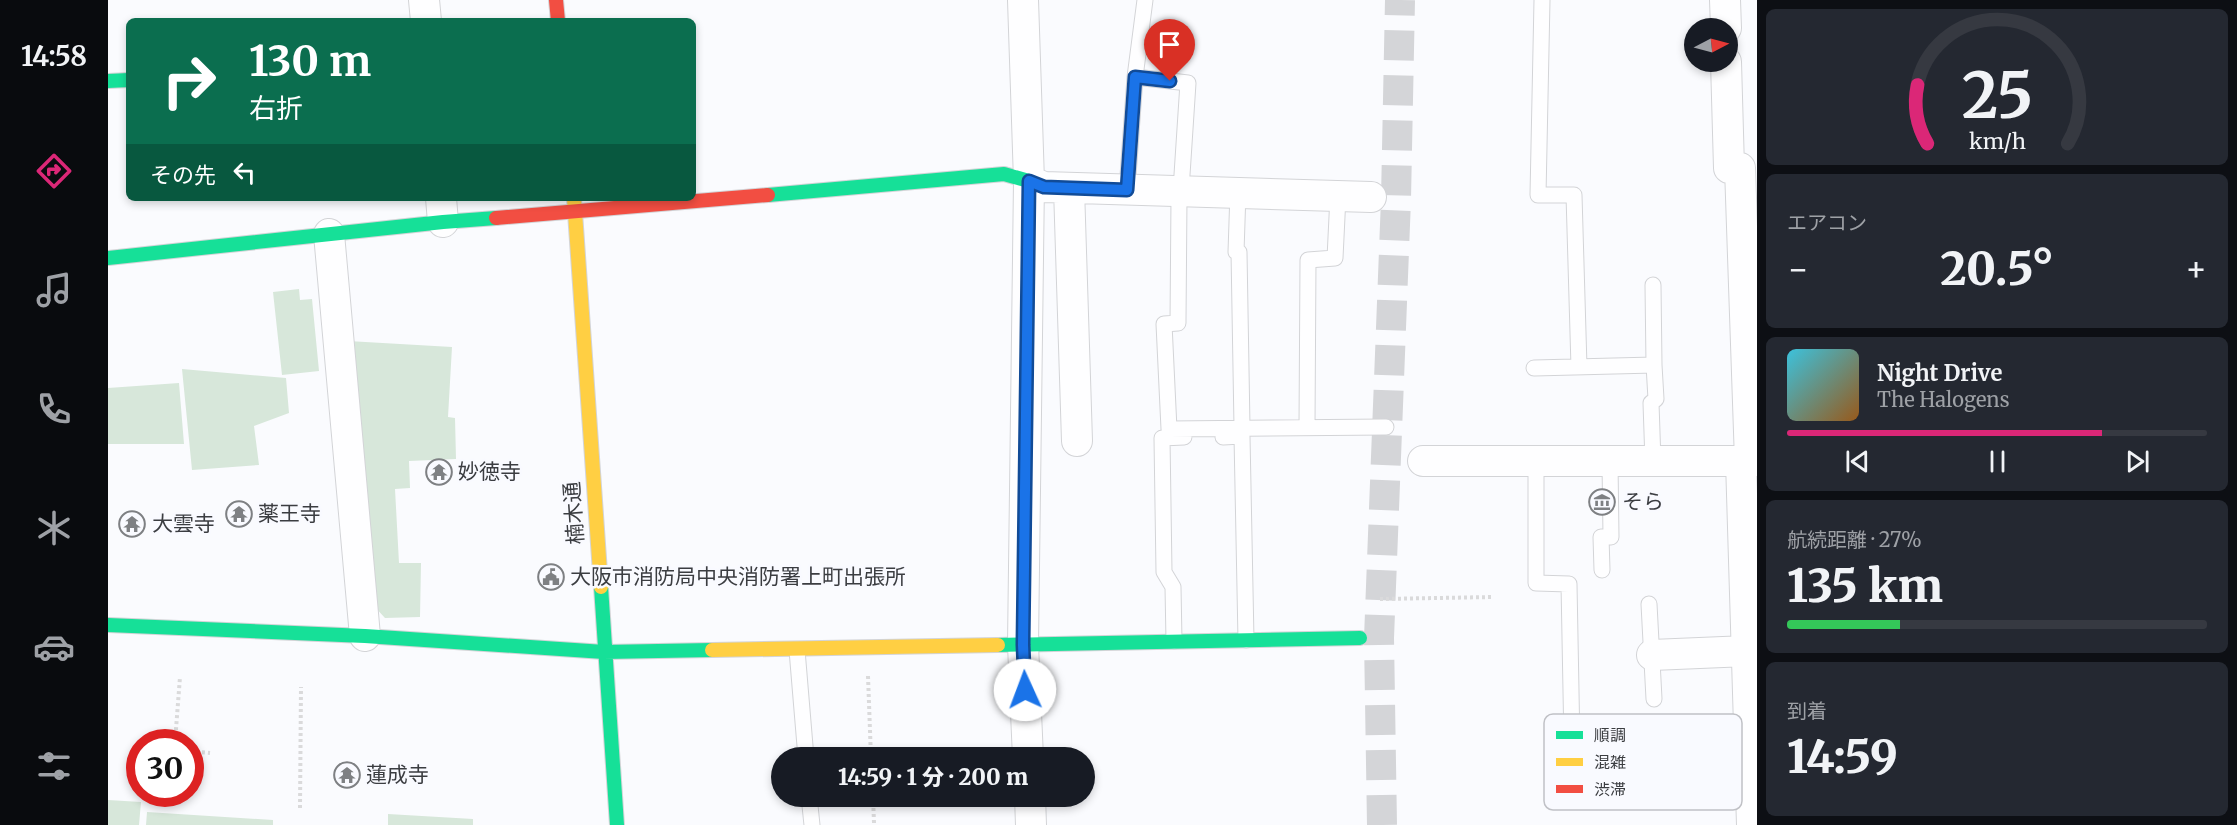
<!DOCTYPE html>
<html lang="ja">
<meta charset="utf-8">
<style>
body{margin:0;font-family:Merriweather,"Noto Sans JP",serif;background:#242831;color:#f1f3f6;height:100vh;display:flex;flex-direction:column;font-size:22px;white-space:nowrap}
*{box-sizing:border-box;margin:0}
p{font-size:20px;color:#9ea1a6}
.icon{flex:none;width:33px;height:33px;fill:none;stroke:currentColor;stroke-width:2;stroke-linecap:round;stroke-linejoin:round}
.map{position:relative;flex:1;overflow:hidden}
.sheet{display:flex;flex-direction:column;gap:9px;padding:9px;background:#0d0f14;width:480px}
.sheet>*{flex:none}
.top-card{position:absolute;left:18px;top:18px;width:570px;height:183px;border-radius:9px;box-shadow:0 3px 9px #0003;background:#0b6e4f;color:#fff;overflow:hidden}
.needle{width:39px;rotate:84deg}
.tools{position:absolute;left:1576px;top:18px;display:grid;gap:12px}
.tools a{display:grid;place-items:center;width:54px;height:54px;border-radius:50%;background:#171b24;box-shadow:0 3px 9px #0003;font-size:30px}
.speed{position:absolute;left:18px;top:729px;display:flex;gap:12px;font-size:30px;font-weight:700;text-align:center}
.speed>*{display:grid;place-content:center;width:78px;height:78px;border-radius:50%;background:#171b24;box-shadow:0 3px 9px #0003;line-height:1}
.speed .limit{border:9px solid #d22;background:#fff;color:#111}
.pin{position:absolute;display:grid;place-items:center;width:51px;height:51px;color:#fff;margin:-62px -26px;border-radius:50% 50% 50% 0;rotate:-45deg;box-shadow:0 0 6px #0007}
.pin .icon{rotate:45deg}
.me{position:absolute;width:66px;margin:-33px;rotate:358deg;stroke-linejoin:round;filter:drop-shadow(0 0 4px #0008)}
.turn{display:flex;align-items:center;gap:21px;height:126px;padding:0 24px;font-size:27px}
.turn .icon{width:78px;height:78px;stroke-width:2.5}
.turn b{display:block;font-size:42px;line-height:51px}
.then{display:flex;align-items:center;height:57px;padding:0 24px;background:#0003;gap:12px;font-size:22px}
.big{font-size:45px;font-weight:800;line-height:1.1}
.sheet .widget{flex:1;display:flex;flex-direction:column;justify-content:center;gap:9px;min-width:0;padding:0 21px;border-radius:9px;background:#242831}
.sheet .dial{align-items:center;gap:0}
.dial svg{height:156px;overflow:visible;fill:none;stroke:#363941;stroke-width:7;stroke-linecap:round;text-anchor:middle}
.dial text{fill:#f1f3f6;stroke:none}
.song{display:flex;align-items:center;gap:18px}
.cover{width:72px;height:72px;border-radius:9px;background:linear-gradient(135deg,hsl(190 70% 55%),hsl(30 70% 35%))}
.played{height:6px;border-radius:3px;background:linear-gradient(90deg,#db2777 75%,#363941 75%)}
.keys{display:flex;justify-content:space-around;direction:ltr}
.heat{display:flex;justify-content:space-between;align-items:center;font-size:33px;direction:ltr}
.charge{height:9px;border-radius:4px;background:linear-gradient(90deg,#34c759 27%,#363941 0)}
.trip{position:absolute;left:663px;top:747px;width:324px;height:60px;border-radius:30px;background:#171b24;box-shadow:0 3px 9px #0003;font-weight:800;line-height:60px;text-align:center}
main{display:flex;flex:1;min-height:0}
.tabs{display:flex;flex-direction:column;width:108px;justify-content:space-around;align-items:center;background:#090b0e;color:#9ea1a6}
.tabs .icon{width:42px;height:42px}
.tabs .active{color:#db2777}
.tabs b{font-size:27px;color:#f1f3f6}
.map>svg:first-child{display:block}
</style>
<main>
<nav class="tabs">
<b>14:58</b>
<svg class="icon active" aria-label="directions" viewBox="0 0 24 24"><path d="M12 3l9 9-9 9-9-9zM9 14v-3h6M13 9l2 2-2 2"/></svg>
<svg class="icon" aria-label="music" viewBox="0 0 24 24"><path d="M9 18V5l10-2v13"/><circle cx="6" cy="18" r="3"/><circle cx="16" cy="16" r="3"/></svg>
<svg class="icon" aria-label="phone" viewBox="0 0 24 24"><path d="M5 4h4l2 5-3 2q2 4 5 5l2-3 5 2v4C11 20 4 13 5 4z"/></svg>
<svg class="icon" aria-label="climate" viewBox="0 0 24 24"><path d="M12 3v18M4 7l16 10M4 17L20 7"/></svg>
<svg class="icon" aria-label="car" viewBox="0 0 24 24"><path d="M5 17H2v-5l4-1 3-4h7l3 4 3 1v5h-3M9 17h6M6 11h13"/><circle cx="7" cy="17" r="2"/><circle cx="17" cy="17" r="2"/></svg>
<svg class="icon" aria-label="filters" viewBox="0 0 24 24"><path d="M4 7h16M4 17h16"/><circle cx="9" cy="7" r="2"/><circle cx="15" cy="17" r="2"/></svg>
</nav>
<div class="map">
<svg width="1649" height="825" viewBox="0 0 1649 825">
<rect width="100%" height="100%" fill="#fafbfe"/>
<path fill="#d7e7da" d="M191 289 192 300 204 299 211 371 174 375 165 292Z
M240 341 344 347 340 417 347 418 348 459 301 461 302 488 287 489 291 563H313L312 617 277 618 265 605Z
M74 369 178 378 181 413 146 426 151 465 84 470Z
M71 383 76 444H0V388Z
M0 800 33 802 31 825H0Z
M39 812 165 820V825H38Z
M280 814 365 819V825H280Z"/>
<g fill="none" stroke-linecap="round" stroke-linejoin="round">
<path stroke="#d4d5d8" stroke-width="30" stroke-dasharray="30 15" stroke-linecap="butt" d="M1274 825 1271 638 1288 199 1292 0"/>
<g stroke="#d3d4d7" stroke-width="17">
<path id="lane" d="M1434 0 1430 195H1466L1471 367
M1027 77 1080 83 1073 190 1071 197 1070 323 1056 324 1061 429 1278 427
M1019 190 1027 77 1037 0
M1130 192 1128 252H1131L1134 427
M1545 285 1546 365
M1426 368 1546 365 1548 399 1543 403 1545 462
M1199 427 1200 260 1227 258 1230 196
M1115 437 1134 436 1138 640
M1428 462V583L1461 584 1465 798 1643 787
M1494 570 1493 537H1503L1502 462
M1541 604 1546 699
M1066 641 1065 587 1056 572 1054 438 1076 437
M689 650 698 758
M701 796 704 825"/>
</g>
<g stroke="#d3d4d7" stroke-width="32">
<path id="street" d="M316 0 318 21
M915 0 921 181 915 645 920 758
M1617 0 1618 28
M1618 62 1621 168H1632L1642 461
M921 181 936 187 1263 197
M961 188 969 441
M333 198 335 222
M221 234 257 636
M1315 461H1649
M1633 461 1644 825
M1544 655 1639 651
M922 796 923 825"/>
</g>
<g stroke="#d3d4d7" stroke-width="16">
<path id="fast" d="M0 81 21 80
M660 195 896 174 921 181
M0 258 335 222 388 218
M493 587 509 825
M0 625 257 636 496 652 604 650
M890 645 1252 638"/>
</g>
<g stroke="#d3d4d7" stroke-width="16">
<path id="slow" d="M466 198 493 587
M604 650 890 645"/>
</g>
<g stroke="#d3d4d7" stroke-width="16">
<path id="jam" d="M448 0 450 21
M388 218 660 195"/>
</g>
<path stroke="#dadadb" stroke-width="4" stroke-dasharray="3 3" stroke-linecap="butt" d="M1272 599 1386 597
M760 676 763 758
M67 742 72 677
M82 751 102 753
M64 795V794
M765 796 766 823
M192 808 193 687"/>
<use href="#lane" stroke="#fefeff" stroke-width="15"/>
<use href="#street" stroke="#fefeff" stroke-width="30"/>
<use href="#fast" stroke="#16e098" stroke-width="14"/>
<use href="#slow" stroke="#ffcf43" stroke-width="14"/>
<use href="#jam" stroke="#f24e42" stroke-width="14"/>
</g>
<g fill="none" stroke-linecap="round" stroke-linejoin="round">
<g stroke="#114b97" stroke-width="15">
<path id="route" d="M917 690 915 645 921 181 936 187 1019 190 1027 77 1062 81"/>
</g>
<use href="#route" stroke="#1a73e8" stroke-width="10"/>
</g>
<defs>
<g id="temple-ring" transform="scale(1.35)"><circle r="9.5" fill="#f9faff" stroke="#7e8083" stroke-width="1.5"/><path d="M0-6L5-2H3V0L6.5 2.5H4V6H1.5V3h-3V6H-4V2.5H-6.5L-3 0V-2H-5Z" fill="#7e8083"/></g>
<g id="museum-ring" transform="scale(1.35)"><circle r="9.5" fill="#f9faff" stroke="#7e8083" stroke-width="1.5"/><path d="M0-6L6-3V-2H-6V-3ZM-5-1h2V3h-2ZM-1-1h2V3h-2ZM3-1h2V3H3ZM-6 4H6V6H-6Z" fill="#7e8083"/></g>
<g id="civic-ring" transform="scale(1.35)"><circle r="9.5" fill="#f9faff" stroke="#7e8083" stroke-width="1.5"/><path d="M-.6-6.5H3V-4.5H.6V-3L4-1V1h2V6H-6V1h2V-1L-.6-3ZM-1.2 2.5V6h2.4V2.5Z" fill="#7e8083"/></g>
</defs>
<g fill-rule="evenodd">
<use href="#temple-ring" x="331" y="472"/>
<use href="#museum-ring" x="1494" y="502"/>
<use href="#temple-ring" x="131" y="514"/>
<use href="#temple-ring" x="24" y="524"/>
<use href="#civic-ring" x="443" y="577"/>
<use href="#temple-ring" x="239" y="775"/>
</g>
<g text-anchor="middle" stroke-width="5" stroke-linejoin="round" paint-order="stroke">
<g font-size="21" fill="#3b3d41" stroke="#f9faff" text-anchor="start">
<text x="350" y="479">妙徳寺</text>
<text x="1514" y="509">そら</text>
<text x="150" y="521">薬王寺</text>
<text x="44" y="531">大雲寺</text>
<text x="462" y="584">大阪市消防局中央消防署上町出張所</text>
<text x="258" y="782">蓮成寺</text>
</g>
<g font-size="21" fill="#3b3d41" stroke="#f9faff">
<text transform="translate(466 513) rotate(-94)" y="7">楠木通</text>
</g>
</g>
<rect x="1436" y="714" width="198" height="96" rx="9" fill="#f9faff" stroke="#c0c1c6" stroke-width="1.5"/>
<rect x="1448" y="731" width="27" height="8" fill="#16e098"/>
<rect x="1448" y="758" width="27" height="8" fill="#ffcf43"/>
<rect x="1448" y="785" width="27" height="8" fill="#f24e42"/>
<g font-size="16" fill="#3b3d41">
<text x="1486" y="741">順調</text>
<text x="1486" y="768">混雑</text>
<text x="1486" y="795">渋滞</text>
</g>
</svg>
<div class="tools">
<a><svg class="needle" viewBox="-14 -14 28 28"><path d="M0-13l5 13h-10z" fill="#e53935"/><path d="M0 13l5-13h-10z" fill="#9ea1a6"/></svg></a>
</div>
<div class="speed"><div class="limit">30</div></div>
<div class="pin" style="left:1062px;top:81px;background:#d93025"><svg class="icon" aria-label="arrive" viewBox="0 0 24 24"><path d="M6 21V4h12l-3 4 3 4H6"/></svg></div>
<svg class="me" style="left:917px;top:690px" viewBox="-20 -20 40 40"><circle r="19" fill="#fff"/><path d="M0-13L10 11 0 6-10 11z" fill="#1a73e8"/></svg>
<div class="trip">14:59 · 1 分 · 200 m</div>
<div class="top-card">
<div class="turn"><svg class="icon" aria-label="right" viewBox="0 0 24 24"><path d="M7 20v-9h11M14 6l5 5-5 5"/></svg><div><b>130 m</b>右折</div></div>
<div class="then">その先<svg class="icon" aria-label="left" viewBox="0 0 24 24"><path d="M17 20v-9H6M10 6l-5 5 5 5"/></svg></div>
</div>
</div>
<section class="sheet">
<div class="widget dial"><svg viewBox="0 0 100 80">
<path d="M14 69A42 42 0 1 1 86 69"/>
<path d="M14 69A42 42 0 0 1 9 39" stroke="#db2777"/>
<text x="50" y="56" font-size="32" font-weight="700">25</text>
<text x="50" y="72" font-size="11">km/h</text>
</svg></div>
<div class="widget"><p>エアコン</p>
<div class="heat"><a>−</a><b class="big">20.5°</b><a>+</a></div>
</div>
<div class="widget">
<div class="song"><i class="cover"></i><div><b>Night Drive</b><p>The Halogens</p></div></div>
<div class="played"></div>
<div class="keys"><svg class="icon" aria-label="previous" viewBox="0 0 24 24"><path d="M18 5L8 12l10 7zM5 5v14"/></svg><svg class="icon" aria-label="pause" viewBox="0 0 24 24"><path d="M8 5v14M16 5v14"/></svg><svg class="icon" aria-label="next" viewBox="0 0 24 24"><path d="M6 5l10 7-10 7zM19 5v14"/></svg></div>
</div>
<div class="widget"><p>航続距離 · 27%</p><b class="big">135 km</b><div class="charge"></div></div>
<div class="widget"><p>到着</p><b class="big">14:59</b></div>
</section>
</main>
